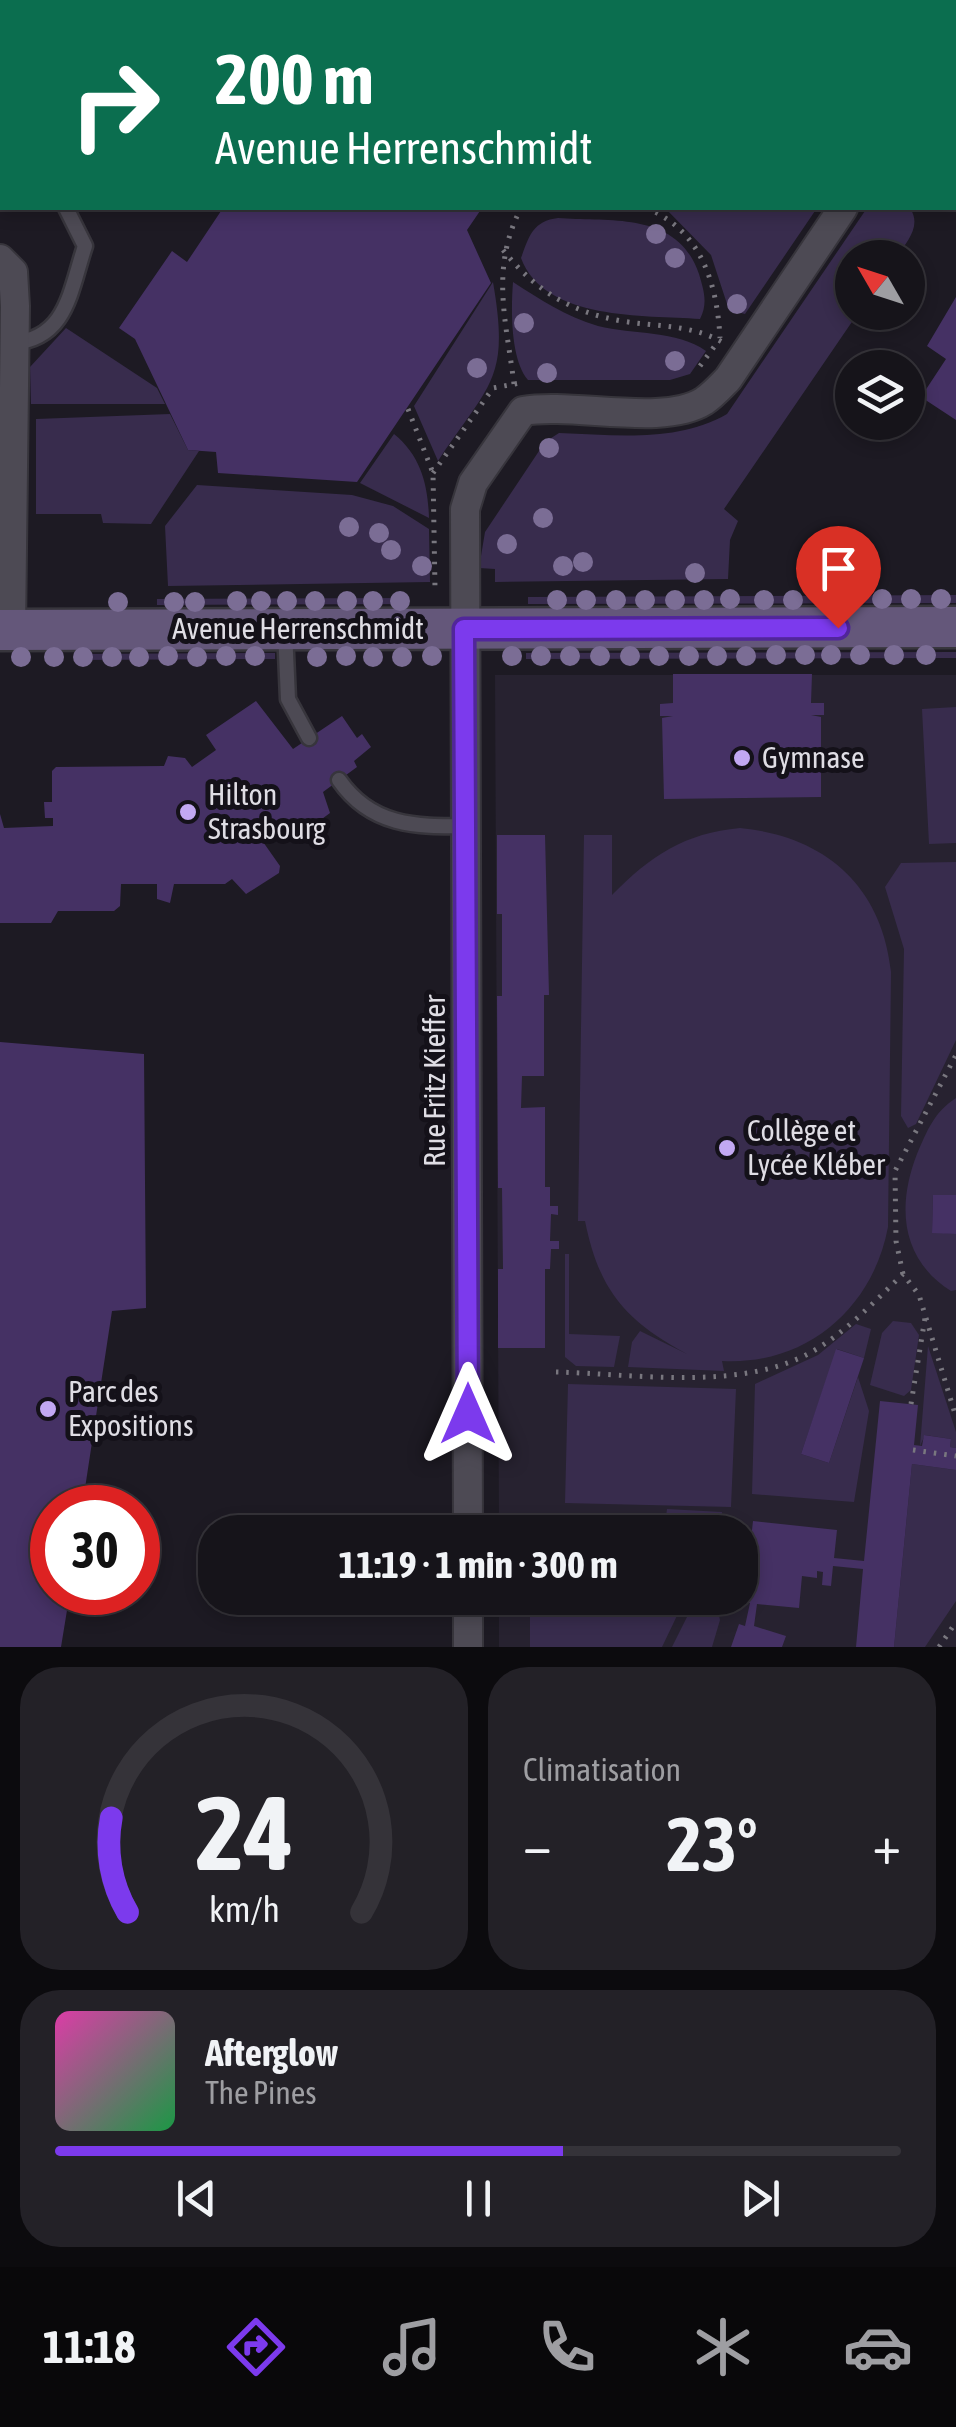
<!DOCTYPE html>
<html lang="fr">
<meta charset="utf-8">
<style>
body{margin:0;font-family:"Asap Condensed",sans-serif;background:#232127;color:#f1f3f6;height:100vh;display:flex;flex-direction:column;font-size:38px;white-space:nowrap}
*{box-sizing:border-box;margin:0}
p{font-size:32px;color:#9e9ea2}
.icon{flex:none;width:55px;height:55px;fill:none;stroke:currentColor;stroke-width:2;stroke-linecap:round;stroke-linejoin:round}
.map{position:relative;height:1647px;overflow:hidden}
.side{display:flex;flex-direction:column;gap:20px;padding:20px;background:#0c0b0e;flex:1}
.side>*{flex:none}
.banner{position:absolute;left:0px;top:0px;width:958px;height:210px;box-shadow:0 5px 15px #0003,0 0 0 2px #353339;background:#0b6e4f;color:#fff;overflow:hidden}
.needle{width:65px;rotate:309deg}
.tools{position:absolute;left:835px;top:240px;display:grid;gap:20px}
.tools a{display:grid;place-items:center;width:90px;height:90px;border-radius:50%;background:#16141a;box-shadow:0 5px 15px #0003,0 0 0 2px #353339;font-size:50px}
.speed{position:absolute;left:30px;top:1485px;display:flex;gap:20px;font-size:50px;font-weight:700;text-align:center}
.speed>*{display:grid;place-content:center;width:130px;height:130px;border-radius:50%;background:#16141a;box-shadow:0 5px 15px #0003,0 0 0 2px #353339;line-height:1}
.speed .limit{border:15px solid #d22;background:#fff;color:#111}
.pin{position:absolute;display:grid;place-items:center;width:85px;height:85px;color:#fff;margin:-102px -42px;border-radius:50% 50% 50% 0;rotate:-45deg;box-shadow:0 0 10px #0007}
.pin .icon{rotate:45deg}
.me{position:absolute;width:110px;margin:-55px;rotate:0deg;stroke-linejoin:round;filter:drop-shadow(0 0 8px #0008)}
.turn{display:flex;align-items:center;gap:35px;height:210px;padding:0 50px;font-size:45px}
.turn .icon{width:130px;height:130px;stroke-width:2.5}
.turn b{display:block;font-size:70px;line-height:85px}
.big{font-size:75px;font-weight:700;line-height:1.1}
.side .card{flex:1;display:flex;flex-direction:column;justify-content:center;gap:15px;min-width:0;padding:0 35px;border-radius:40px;background:#232127}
.side .dial{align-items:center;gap:0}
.dial svg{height:260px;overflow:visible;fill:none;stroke:#353339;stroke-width:7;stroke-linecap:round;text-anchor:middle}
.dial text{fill:#f1f3f6;stroke:none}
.song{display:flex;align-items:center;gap:30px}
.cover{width:120px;height:120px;border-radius:15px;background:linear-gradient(135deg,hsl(320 70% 55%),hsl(140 70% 35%))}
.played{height:10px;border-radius:5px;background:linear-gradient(90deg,#7c3aed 60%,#353339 60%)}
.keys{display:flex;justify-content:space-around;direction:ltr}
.heat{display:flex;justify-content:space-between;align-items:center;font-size:55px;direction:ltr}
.side .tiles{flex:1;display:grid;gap:20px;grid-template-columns:1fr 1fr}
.card:last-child{grid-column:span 2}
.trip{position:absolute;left:198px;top:1515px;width:560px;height:100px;border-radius:40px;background:#16141a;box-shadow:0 5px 15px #0003,0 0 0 2px #353339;font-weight:700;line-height:100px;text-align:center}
.dock{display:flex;height:160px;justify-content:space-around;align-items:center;background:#09080a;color:#9e9ea2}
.dock .icon{width:70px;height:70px}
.dock .selected{color:#7c3aed}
.dock b{font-size:45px;color:#f1f3f6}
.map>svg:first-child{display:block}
</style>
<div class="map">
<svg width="956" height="1647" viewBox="0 0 956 1647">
<rect width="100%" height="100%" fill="#1d1a23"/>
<path fill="#272230" d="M495 675H956V1647H499V1598H740V1532H499Z"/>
<path fill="#382c4d" d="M665 208H817L745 314 729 310 711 255Z
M867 208H910C922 226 907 242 896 257L852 258V312L858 313 724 509 738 521 730 540 728 579 495 582V569L479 568 485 532 545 442 559 433C616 435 676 443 727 414Z
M558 218C610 222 678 211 699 274 704 291 708 303 700 319 645 315 544 321 521 258 529 236 533 221 558 218Z
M493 282C510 381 490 382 438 461L414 406Z
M513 282C541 300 565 316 598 326 633 335 677 330 706 351L690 374 670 380H528C510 359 511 308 513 282Z
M66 328 157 388 165 404H31L30 367Z
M170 414 188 450 199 451 151 524 103 523 101 514H36V419Z
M394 434C421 456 428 485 429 518L360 483Z
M197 485 352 495 393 506 429 529 430 582 168 586 165 526Z
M956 595V603L528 604V597Z
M408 598V604L157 605V599Z
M956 652V658L526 659V653Z
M275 653V659L78 660V654Z
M956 707V843L929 844 922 709Z
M740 828C825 836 882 886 891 972L888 1227C873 1308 806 1366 722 1361L724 1371 628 1367 632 1342 640 1331 687 1354C626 1321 599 1291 585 1221H578L584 835H612V895C650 856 685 833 740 828Z
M956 862V1040L916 1124 908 1128 901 1116 904 949 885 887 901 863Z
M956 1098V1195H933L932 1232 956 1234V1290L951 1291C900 1259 897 1205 917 1154 927 1131 934 1112 956 1098Z
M565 1254H569V1334L620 1336 614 1367 576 1366 565 1357Z
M893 1321 911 1323 919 1335 911 1390 904 1396 870 1385 882 1333Z
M856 1324 871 1329 864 1358 837 1349 801 1454 829 1463 858 1377 869 1411 854 1502 752 1494 755 1384 818 1355Z
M928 1346 956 1432V1448L950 1447 951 1439 925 1435 920 1446Z
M568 1384 736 1389 731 1507 565 1503Z
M912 1464 956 1470V1601L925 1647H894Z
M667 1509 722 1512 720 1532H664Z
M530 1598 685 1599 662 1647H530Z
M708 1603 717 1607 720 1620 712 1647H672L691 1609Z"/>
<path fill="#453164" d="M223 208H482L467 230 491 283 357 482 218 473 216 452 188 450 135 339 119 328 172 251 187 262Z
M956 297V420L921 397 946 359 927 346Z
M673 674H812L811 703H824V715H811L821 717V797L664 799 662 718 673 716H660V704L673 703Z
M256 701 293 749 342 716 357 738 362 734 371 747 354 761 357 767 323 792 330 813 299 836 285 822 261 839 280 866 279 873 246 894 232 879 225 884H174L170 903 157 899V884H121L120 906 114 911H58L51 923H0V814L4 828 53 826V818H45L44 802H52V771L56 767 164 766 168 756 185 758 192 767 216 750 206 735Z
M497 835H545L549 995H544V1076H522L521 1108 545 1107V1187H550V1206H558V1215L551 1214 550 1241H559V1249H551L550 1269H545V1348H498V1269H503L502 1188H498L497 996H502V914H497Z
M0 1042 144 1054 146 1308 112 1311 82 1508H52V1592H70L61 1647H0Z
M933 1195H956V1234L932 1233Z
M836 1349 864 1358 829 1463 801 1454Z
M880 1401 918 1405 914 1445 922 1446 924 1435 951 1439 950 1447 956 1448V1470L912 1464 894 1647H856L863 1569 833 1566 831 1586 822 1585 823 1572 817 1571V1578L802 1576 799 1608 757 1604 754 1626 786 1636 782 1647H731L739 1624 745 1626 750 1603 744 1602 753 1521 837 1530 834 1558 864 1561Z"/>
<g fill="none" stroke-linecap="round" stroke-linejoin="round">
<g stroke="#37353c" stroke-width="19">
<path id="service" d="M0 70 2 75
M12 343C67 339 70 291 85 246L66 208
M285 630 288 699 309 738
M339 780C371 826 415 827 467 826"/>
</g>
<g stroke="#37353c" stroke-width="32">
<path id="minor" d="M955 39 956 37
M0 259 13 272 15 306 11 630
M468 1532 465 509 473 483 523 411C573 402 663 427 704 401 713 395 721 386 728 379L843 208
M468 1647V1598"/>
</g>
<g stroke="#37353c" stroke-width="45">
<path id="secondary" d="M0 630 956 627"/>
</g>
<path stroke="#79777f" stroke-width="5" stroke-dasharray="2.5 8" stroke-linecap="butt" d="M772 0V2
M942 2 943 0
M646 208C701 230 717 283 720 338
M503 250C536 291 570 312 622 321 657 327 690 324 722 342
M700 366 717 343
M514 384C506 320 490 268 521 208
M408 409 433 473 435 588
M433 473 493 388 520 383
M903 1274 896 1241 895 1171 956 1055
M556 1372C636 1374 745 1392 815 1350 848 1330 876 1300 903 1274L919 1295 956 1417
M911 1404 925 1318
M913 1450 956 1456
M939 1647 956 1622"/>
<use href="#service" stroke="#4d4a54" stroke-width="14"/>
<use href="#minor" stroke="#4d4a54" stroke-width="28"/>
<use href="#secondary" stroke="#64577a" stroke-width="40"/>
</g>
<g fill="#7b6d95">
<circle cx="656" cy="234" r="10"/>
<circle cx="675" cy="258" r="10"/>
<circle cx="737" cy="304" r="10"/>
<circle cx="524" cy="323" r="10"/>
<circle cx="675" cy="361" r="10"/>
<circle cx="477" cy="368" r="10"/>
<circle cx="547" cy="373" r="10"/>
<circle cx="549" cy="448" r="10"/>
<circle cx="543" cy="518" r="10"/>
<circle cx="349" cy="527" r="10"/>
<circle cx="379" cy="533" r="10"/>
<circle cx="507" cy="544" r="10"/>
<circle cx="391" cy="550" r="10"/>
<circle cx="583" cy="562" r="10"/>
<circle cx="422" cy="566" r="10"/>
<circle cx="563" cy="566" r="10"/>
<circle cx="695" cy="573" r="10"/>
<circle cx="730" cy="599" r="10"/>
<circle cx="823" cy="599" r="10"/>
<circle cx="852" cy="599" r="10"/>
<circle cx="882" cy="599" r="10"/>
<circle cx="911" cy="599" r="10"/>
<circle cx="941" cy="599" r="10"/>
<circle cx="557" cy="600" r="10"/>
<circle cx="586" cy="600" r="10"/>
<circle cx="616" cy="600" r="10"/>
<circle cx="645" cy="600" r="10"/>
<circle cx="675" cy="600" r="10"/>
<circle cx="704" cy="600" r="10"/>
<circle cx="764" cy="600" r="10"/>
<circle cx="793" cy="600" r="10"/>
<circle cx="237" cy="601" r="10"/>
<circle cx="261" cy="601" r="10"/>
<circle cx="287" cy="601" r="10"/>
<circle cx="315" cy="601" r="10"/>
<circle cx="347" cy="601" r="10"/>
<circle cx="373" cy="601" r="10"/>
<circle cx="400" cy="601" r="10"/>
<circle cx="118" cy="602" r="10"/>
<circle cx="174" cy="602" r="10"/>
<circle cx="195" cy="602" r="10"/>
<circle cx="776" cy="655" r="10"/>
<circle cx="805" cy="655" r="10"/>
<circle cx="831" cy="655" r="10"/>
<circle cx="860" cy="655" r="10"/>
<circle cx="894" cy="655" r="10"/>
<circle cx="926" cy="655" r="10"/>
<circle cx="168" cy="656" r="10"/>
<circle cx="226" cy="656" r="10"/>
<circle cx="255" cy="656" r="10"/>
<circle cx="346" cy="656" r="10"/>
<circle cx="432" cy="656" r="10"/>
<circle cx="512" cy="656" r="10"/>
<circle cx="541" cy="656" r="10"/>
<circle cx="570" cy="656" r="10"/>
<circle cx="600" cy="656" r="10"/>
<circle cx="630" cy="656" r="10"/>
<circle cx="659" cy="656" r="10"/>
<circle cx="689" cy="656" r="10"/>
<circle cx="717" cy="656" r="10"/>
<circle cx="746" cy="656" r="10"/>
<circle cx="21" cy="657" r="10"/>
<circle cx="54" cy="657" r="10"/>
<circle cx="83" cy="657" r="10"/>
<circle cx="112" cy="657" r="10"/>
<circle cx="139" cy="657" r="10"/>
<circle cx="197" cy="657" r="10"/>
<circle cx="317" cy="657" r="10"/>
<circle cx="373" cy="657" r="10"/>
<circle cx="402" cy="657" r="10"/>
</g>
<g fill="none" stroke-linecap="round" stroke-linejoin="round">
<g stroke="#51269a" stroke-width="25">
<path id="route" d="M468 1414 464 629 838 628"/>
</g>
<use href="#route" stroke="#7c3aed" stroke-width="18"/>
</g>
<g fill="#c2a8f2" stroke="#141119" stroke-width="4">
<circle cx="742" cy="758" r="10"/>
<circle cx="188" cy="812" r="10"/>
<circle cx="727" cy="1148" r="10"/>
<circle cx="48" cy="1409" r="10"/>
</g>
<g text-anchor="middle" stroke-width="10" stroke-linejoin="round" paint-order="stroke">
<g font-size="30" fill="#dfdde4" stroke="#141119">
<text x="298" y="639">Avenue Herrenschmidt</text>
<text transform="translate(435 1081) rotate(-90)" y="10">Rue Fritz Kieffer</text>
</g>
<g font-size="30" fill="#dfdde4" stroke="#141119" text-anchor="start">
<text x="762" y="768">Gymnase</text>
<text x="208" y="805">Hilton<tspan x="208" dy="34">Strasbourg</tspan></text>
<text x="747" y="1141">Collège et<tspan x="747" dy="34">Lycée Kléber</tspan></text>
<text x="68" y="1402">Parc des<tspan x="68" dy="34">Expositions</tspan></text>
</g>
</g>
</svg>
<div class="tools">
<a><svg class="needle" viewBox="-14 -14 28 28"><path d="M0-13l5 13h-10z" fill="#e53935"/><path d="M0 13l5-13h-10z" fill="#9e9ea2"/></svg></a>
<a><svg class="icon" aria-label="layers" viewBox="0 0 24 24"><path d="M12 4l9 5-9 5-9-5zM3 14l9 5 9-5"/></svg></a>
</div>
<div class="speed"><div class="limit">30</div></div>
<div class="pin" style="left:838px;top:628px;background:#d93025"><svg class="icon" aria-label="arrive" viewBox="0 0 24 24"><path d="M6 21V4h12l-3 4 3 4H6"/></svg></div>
<svg class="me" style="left:468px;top:1414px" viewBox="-20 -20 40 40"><path d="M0-17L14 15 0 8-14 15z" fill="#7c3aed" stroke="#fff" stroke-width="4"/></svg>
<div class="trip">11:19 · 1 min · 300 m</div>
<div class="banner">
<div class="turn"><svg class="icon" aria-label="right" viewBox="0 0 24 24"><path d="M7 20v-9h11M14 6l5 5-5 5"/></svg><div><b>200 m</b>Avenue Herrenschmidt</div></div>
</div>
</div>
<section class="side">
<div class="tiles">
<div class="card dial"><svg viewBox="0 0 100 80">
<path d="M14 69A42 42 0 1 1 86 69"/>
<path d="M14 69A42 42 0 0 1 9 40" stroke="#7c3aed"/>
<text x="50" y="56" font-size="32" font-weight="700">24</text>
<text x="50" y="72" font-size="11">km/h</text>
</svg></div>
<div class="card"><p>Climatisation</p>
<div class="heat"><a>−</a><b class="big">23°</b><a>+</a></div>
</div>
<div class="card">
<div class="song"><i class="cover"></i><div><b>Afterglow</b><p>The Pines</p></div></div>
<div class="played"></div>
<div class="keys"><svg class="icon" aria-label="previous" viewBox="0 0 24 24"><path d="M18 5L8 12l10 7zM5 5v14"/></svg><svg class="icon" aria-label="pause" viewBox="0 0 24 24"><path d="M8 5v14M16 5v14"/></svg><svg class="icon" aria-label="next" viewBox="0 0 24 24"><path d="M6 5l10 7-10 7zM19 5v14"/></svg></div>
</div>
</div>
</section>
<nav class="dock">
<b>11:18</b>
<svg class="icon selected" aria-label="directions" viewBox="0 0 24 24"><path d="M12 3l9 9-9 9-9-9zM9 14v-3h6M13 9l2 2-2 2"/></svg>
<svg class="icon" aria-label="music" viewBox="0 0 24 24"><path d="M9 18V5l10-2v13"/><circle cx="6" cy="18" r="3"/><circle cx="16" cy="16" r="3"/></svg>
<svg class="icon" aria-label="phone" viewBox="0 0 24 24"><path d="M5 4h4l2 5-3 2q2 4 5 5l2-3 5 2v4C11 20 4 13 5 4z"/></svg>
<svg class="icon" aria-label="climate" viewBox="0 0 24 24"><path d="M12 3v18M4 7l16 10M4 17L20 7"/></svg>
<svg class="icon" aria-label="car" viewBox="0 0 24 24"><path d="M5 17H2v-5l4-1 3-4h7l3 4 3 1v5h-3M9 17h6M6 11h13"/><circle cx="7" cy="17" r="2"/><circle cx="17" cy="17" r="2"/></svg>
</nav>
